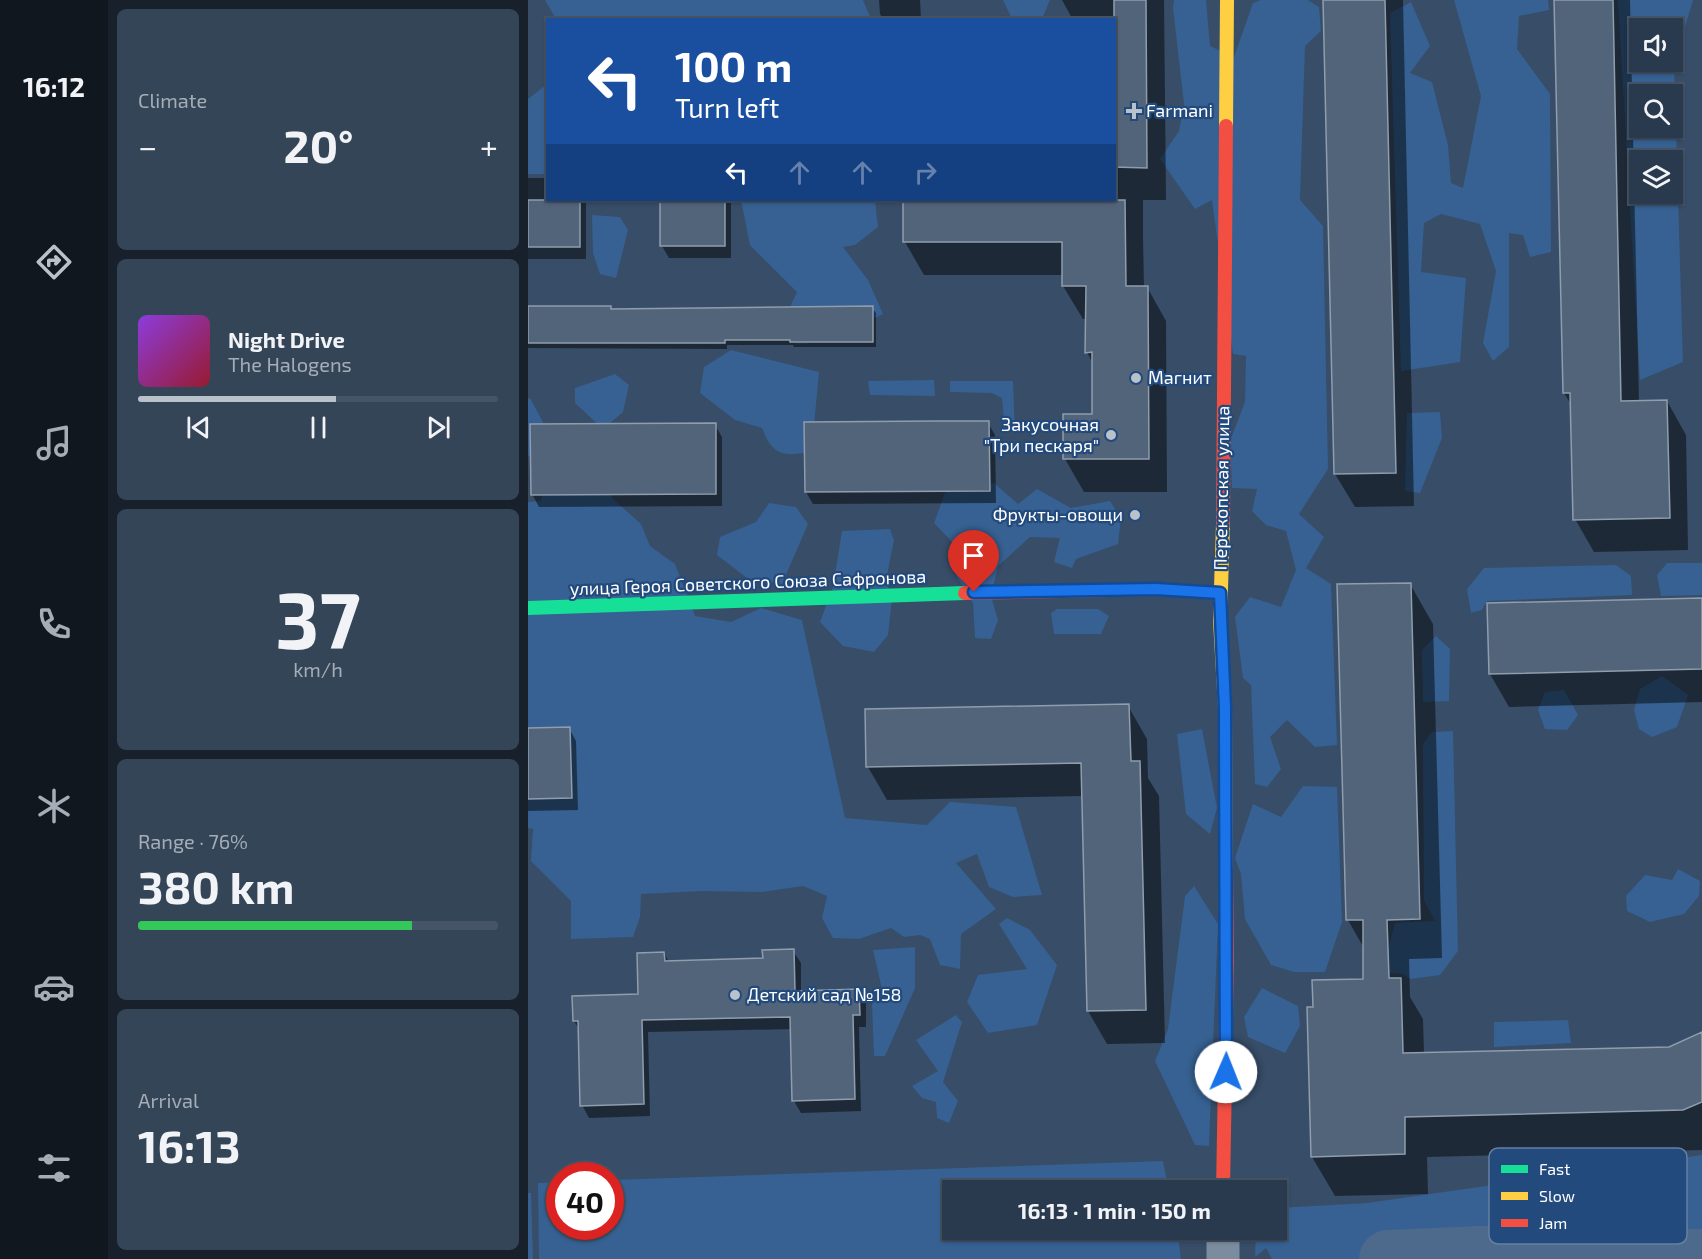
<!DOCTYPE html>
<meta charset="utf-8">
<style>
body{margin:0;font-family:"Exo 2",sans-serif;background:#354558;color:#f1f3f6;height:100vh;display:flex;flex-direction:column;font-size:22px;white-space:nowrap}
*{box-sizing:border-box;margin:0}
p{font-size:20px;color:#a5adb6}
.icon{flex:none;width:33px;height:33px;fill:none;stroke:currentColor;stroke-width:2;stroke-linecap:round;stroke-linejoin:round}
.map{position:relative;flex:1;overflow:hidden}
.sheet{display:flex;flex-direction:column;gap:9px;padding:9px;background:#17202b;width:420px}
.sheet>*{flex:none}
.banner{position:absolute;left:18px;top:18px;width:570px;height:183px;border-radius:0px;box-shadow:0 2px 4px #0004,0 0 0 2px #455466;background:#1a4fa0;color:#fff;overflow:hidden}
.fabs{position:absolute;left:1101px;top:18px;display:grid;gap:12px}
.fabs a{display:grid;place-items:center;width:54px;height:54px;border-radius:0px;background:#293a4e;box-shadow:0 2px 4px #0004,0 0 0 2px #455466;font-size:30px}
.speed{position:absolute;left:18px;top:1162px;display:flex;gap:12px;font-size:30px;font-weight:700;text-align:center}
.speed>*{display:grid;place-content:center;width:78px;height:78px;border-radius:50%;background:#293a4e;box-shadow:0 2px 4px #0004,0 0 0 2px #455466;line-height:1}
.speed .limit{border:9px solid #d22;background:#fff;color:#111}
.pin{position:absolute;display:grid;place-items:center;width:51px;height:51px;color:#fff;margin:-62px -26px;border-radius:50% 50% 50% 0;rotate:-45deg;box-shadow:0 0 6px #0007}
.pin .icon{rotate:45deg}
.me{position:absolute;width:66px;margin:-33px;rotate:1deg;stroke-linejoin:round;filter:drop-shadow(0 0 4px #0008)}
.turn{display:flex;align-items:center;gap:21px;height:126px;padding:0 30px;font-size:27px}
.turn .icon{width:78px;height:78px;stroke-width:2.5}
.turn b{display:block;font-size:42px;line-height:51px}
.lanes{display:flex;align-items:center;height:57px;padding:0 30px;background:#0003;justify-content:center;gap:30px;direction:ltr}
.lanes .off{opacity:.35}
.big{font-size:45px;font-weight:700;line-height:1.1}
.sheet .tile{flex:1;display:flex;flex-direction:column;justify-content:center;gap:9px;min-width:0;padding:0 21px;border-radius:9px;background:#354558}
.sheet .dial{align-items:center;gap:0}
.dial b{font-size:78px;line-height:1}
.song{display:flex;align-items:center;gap:18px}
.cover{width:72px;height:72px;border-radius:9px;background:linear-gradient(135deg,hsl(270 70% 55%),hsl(350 70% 35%))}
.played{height:6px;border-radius:3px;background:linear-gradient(90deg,#b9c1ca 55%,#455466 55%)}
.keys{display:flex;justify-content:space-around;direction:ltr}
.heat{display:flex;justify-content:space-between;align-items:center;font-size:33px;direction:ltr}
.charge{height:9px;border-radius:4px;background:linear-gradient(90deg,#34c759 76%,#455466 0)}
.trip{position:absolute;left:414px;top:1180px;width:345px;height:60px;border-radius:0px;background:#293a4e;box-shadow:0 2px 4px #0004,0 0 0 2px #455466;font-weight:700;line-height:60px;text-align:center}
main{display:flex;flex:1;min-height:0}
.tab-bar{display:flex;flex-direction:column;width:108px;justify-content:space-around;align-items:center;background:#10171f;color:#a5adb6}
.tab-bar .icon{width:42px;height:42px}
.tab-bar .current{color:#b9c1ca}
.tab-bar b{font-size:27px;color:#f1f3f6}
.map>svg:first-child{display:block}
</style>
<main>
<nav class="tab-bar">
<b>16:12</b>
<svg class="icon current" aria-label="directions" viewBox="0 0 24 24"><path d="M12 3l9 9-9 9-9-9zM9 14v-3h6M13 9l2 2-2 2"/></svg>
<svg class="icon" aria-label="music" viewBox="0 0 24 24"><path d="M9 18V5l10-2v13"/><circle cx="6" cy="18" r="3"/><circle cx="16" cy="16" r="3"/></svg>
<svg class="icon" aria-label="phone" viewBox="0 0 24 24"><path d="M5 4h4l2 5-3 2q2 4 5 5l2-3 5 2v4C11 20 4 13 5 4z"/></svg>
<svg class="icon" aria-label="climate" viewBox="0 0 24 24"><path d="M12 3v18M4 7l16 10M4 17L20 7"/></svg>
<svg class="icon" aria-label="car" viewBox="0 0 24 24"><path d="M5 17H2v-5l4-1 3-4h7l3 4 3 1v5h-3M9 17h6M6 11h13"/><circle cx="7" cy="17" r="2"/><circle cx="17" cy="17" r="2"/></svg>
<svg class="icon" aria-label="filters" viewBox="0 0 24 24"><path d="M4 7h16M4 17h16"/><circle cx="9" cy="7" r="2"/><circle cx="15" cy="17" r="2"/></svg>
</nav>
<section class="sheet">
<div class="tile"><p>Climate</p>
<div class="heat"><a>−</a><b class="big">20°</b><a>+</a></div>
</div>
<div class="tile">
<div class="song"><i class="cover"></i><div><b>Night Drive</b><p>The Halogens</p></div></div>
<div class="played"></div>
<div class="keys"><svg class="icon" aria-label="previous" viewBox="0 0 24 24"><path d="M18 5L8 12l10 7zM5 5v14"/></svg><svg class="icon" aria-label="pause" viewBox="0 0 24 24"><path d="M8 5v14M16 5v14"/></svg><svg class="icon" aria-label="next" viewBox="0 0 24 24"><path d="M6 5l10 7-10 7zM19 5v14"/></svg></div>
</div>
<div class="tile dial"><b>37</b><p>km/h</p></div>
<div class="tile"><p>Range · 76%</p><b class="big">380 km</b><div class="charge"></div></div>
<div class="tile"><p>Arrival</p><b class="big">16:13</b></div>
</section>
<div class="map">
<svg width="1174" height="1259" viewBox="0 0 1174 1259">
<rect width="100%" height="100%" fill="#374d68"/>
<path fill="#366192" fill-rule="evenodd" d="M17 0H335L343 19H28Z
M475 0H522L514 19 486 20 484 19Z
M646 0H678L682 46 706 57 725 3 733 0H780L791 7 793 31 777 46 772 200 795 226 800 469 771 514 796 537 778 568 803 584 809 745 787 747 759 720 742 737 753 769 739 787 727 784 723 685 715 678 707 617 722 597 753 607 768 570 758 531 738 525 724 511 729 489 704 488 702 441 717 402 718 356 705 354 684 200 667 209 632 159 651 131 656 104 645 8Z
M926 0H1020L1021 10 991 16 989 49 1022 94 1023 252 1002 257 995 235 981 233V347L965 361 955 343 968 271 952 224 913 214 896 223 893 272 938 278 932 362 873 371 862 13 883 2 902 46 882 73 904 82 920 145 923 183 935 188 953 96Z
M1090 0H1165L1146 65 1155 362 1112 380ZM1112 28H1144V62H1112ZM1112 94H1144V128H1112ZM1112 160H1144V194H1112Z
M19 84V174H0V99Z
M213 200H347L350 227 327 245 315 247 340 280 355 314 345 319H286L279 344H269L263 305 269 292 222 245Z
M64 215 92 217 100 230 88 278 72 274 65 253Z
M203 350 291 372 285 436 276 453C251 457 243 451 234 428L207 420 172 393 176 367Z
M87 374 101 385 95 412 75 429 47 403V388Z
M406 380 407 396 342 395 340 381Z
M422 381H485L487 433 477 432 474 398 464 393 422 392Z
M2 398 25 441 0 457V399Z
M912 412 914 438 892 493 877 491 879 413Z
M78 480 85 499 113 524 122 546 147 564 167 616 203 622 233 608 274 620 317 818 399 825 422 802 488 807 514 895 485 897 461 887 449 854 428 863 468 909 433 934 432 969 412 965 402 939 392 935 376 937 363 928 331 939 305 938 294 918 299 896 275 886 234 892 174 891 113 894 112 917 105 937 43 939V901L3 861 5 829 0 828V502L13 501 17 481Z
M421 482 466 483 490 504 509 489 543 508 582 501 593 518 590 544 548 559 544 568 526 562 532 538 502 537 470 566 463 596 470 620 463 639 447 638 445 603 428 575 430 548 406 523Z
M241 503 268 507 280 524 254 584 219 578 189 555 192 537 228 522Z
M362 529 366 540 358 580 364 599 360 635 346 652 315 646 292 622 305 587 314 531Z
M1139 563H1174V595L1133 596 1129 575Z
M1088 565 1103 576 1104 595 959 601 954 610 943 613 939 589 956 568Z
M529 609H570L581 616 573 634H526L523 613Z
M908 636 922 649 921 701 895 702 894 650Z
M1134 676 1160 695 1149 727 1124 737 1111 729 1106 710 1112 689Z
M1036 690 1050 715 1039 730 1017 729 1010 710 1017 692Z
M674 729 689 808 682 834 658 814 649 734Z
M925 731 930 951 912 975 883 979 875 974 854 972 867 923 907 921 896 900 895 744 904 732Z
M775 786 809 787 814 922 797 972H766L743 965 717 919 713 874 707 858 725 804 753 817Z
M1150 869 1172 881 1171 896 1156 914 1122 922 1099 911 1098 896 1117 875 1144 880Z
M666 886 690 924 681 1146 667 1145 627 1061 640 1029 657 896Z
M479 918 502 930 529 965 509 1025 460 1033 439 1002 450 975 499 969 471 924Z
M387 947V988L357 1056H346L344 1004 354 989 345 950Z
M734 988 770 1006 772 1026 757 1053 720 1037 716 1017Z
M428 1015 434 1022 415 1082 430 1101 421 1123 409 1118 408 1102 394 1098 384 1086 410 1071 388 1040Z
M1040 1020 1043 1043 966 1047V1022Z
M1174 1155V1259H744L738 1248 727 1257 728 1230H748L749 1208 839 1203Z
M635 1161 641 1191H424V1230H649L653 1259H11L10 1183 31 1182 32 1227H82L83 1180Z
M0 1193H3L5 1259H0Z"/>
<path fill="#0007" d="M351 0H392L393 19H355L352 14Z
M534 0H636L638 200H615V238L616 287H619L638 321 639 492H556L537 459 566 416 565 364 559 352V319H555L535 286V275H396L377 242 376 200H586V20H545Z
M797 0H875L886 506 827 507 807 474Z
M1028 0H1102L1111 402 1139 401 1158 435 1160 550 1066 552 1047 519 1044 406 1036 393Z
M0 178H20V200H58V259H0Z
M133 200H203V258H141L134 246Z
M0 307 83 310 344 308 348 313V347H266L265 345H199V349L0 348Z
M460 423 467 435 468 503 285 504 278 492Z
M187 425 194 437V506L11 507 4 494Z
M882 584 905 624 914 958 881 959 882 997 895 1019 896 1054 1142 1048 1174 1034V1150L899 1157 900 1194 807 1196 784 1157 786 1009 837 981V950L820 920 811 586Z
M1174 599V702L981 707 962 674 961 604Z
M600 706 619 739 620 778 631 796 637 1043 579 1044 560 1011 555 796 359 800 340 767Z
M41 728 48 741 50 810 0 811V729Z
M265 951 273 963V992L331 991 338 1003V1027H331L333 1111 273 1113 266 1101 264 1029 120 1032 122 1116 61 1118 54 1105 52 1031 46 1021V997L112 996 136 953 141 962 236 960Z"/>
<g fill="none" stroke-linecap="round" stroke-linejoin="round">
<path stroke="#4d698c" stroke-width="58" d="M860 1259 951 1255 1174 1258"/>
</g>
<path fill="#52647a" stroke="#8f9dad" stroke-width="1.5" d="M586 0H618L619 168 586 167Z
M795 0H857L868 473 806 474Z
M1026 0H1085L1093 401 1139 400 1142 518 1045 520 1042 393H1035Z
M0 200H52V247H0Z
M132 200H197V246H132Z
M375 200H597L598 286H620L621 459H535V414H564V352L557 353 558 286H534V242H375Z
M0 306H83V309L345 306V342H262V340H197V343H0Z
M408 421H461L462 491 277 492 276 422Z
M188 423V494L3 495 2 424Z
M883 583 892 919 859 920 861 978H873L875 1053 1141 1047 1174 1032V1102L1155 1110 877 1117V1154L783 1157 779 1007H785L784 980 835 979V920H818L809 584Z
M1174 598V669L961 674 959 603Z
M601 704 603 761H612L618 1010 559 1011 553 763 338 767 337 709Z
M42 727 44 798 0 799V728Z
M266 949 267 991 331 989 332 1015H325L327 1099 264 1101 262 1017 114 1020 116 1104 52 1106 50 1021H45L44 996 110 994 109 953 136 952 137 961 235 958 234 950Z"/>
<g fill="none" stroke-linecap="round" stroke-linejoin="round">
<path stroke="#7b8c9f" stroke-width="33" d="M695 1230V1259"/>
<path stroke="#16e098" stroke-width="14" d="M0 608 437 593"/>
<path stroke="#ffcf43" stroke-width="14" d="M698 126 699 0
M695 524 692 620 697 708 698 870"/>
<path stroke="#f24e42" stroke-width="14" d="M695 524 698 126
M437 593 628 589 692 593
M695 1191 699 960 698 870"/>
</g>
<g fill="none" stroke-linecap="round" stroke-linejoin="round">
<g stroke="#114b97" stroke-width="15">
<path id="route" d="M446 592 628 589 692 593 697 708 698 1072"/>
</g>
<use href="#route" stroke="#1a73e8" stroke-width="10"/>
</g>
<g fill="#b9c1ca" stroke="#234a7c" stroke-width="2">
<path d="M603 102h6v6h6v6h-6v6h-6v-6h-6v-6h6z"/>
<circle cx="608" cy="378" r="6"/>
<circle cx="583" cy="435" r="6"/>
<circle cx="607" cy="515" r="6"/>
<circle cx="207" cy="995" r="6"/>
</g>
<g text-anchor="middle" stroke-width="4.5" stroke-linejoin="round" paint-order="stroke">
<g font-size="18" fill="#fff" stroke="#234a7c" text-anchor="start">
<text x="618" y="117">Farmani</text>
<text x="620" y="384">Магнит</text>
<text x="571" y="431" text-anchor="end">Закусочная<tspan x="571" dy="21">"Три пескаря"</tspan></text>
<text x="595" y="521" text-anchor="end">Фрукты-овощи</text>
<text x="219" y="1001">Детский сад №158</text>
</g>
<g font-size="18" fill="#fff" stroke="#234a7c">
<text transform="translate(694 488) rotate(-89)" y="6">Перекопская улица</text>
<text transform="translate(220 583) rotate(-2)" y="6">улица Героя Советского Союза Сафронова</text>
</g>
</g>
<rect x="961" y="1148" width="198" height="96" rx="9" fill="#234a7c" stroke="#6580a3" stroke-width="1.5"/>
<rect x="973" y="1165" width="27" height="8" fill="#16e098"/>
<rect x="973" y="1192" width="27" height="8" fill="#ffcf43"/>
<rect x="973" y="1219" width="27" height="8" fill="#f24e42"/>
<g font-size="16" fill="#fff">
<text x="1011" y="1175">Fast</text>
<text x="1011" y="1202">Slow</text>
<text x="1011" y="1229">Jam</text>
</g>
</svg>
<div class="fabs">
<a><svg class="icon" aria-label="sound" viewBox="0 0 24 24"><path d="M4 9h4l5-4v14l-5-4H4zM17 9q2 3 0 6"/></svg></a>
<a><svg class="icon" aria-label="search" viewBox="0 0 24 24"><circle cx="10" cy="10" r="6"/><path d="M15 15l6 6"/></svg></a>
<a><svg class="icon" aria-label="layers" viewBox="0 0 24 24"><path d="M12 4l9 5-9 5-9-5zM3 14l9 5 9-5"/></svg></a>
</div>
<div class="speed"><div class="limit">40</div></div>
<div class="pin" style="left:446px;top:592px;background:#d93025"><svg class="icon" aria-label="arrive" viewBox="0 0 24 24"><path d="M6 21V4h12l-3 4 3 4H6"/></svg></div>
<svg class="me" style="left:698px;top:1072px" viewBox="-20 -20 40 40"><circle r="19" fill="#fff"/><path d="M0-13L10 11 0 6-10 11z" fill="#1a73e8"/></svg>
<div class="trip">16:13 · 1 min · 150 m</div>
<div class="banner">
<div class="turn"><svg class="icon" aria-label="left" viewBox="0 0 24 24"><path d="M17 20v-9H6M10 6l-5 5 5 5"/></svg><div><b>100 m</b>Turn left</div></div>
<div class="lanes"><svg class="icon" aria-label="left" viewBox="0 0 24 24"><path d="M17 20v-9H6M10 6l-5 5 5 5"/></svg><svg class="icon off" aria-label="ahead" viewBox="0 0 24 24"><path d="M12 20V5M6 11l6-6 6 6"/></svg><svg class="icon off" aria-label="ahead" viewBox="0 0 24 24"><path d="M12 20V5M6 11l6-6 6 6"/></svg><svg class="icon off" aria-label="right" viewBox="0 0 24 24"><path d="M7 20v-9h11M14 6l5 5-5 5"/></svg></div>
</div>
</div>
</main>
